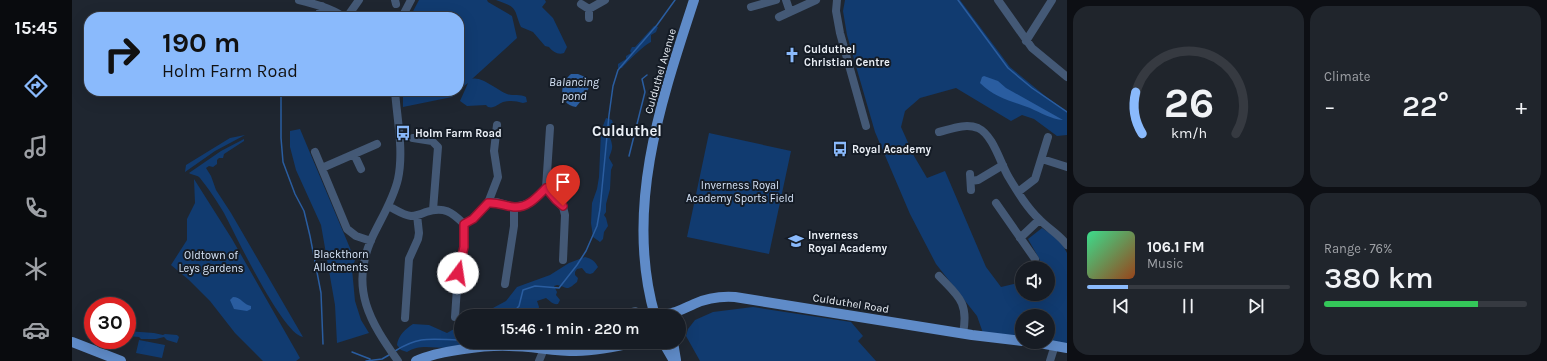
<!DOCTYPE html>
<meta charset="utf-8">
<style>
body{margin:0;font-family:Karla,sans-serif;background:#20252c;color:#f1f3f6;height:100vh;display:flex;flex-direction:column;font-size:15px;white-space:nowrap}
*{box-sizing:border-box;margin:0}
p{font-size:13px;color:#9ea1a6}
.icon{flex:none;width:22px;height:22px;fill:none;stroke:currentColor;stroke-width:2;stroke-linecap:round;stroke-linejoin:round}
.map{position:relative;flex:1;overflow:hidden}
.sheet{display:flex;flex-direction:column;gap:6px;padding:6px;background:#0d0f14;width:480px}
.sheet>*{flex:none}
.top-card{position:absolute;left:12px;top:12px;width:380px;height:84px;border-radius:16px;box-shadow:0 4px 16px #0002,0 0 0 1px #363a41;background:#8abafc;color:#111;overflow:hidden}
.controls{position:absolute;left:943px;top:261px;display:grid;gap:8px}
.controls a{display:grid;place-items:center;width:40px;height:40px;border-radius:50%;background:#171c24;box-shadow:0 4px 16px #0002,0 0 0 1px #363a41;font-size:20px}
.speed{position:absolute;left:12px;top:297px;display:flex;gap:8px;font-size:20px;font-weight:700;text-align:center}
.speed>*{display:grid;place-content:center;width:52px;height:52px;border-radius:50%;background:#171c24;box-shadow:0 4px 16px #0002,0 0 0 1px #363a41;line-height:1}
.speed .limit{border:6px solid #d22;background:#fff;color:#111}
.pin{position:absolute;display:grid;place-items:center;width:34px;height:34px;color:#fff;margin:-41px -17px;border-radius:50% 50% 50% 0;rotate:-45deg;box-shadow:0 0 4px #0007}
.pin .icon{rotate:45deg}
.me{position:absolute;width:44px;margin:-22px;rotate:14deg;stroke-linejoin:round;filter:drop-shadow(0 0 3px #0008)}
.turn{display:flex;align-items:center;gap:14px;height:84px;padding:0 12px;font-size:18px}
.turn .icon{width:52px;height:52px;stroke-width:2.5}
.turn b{display:block;font-size:28px;line-height:34px}
.big{font-size:30px;font-weight:600;line-height:1.1}
.sheet .tile{flex:1;display:flex;flex-direction:column;justify-content:center;gap:6px;min-width:0;padding:0 14px;border-radius:16px;background:#20252c}
.sheet .dial{align-items:center;gap:0}
.dial svg{height:104px;overflow:visible;fill:none;stroke:#363a41;stroke-width:7;stroke-linecap:round;text-anchor:middle}
.dial text{fill:#f1f3f6;stroke:none}
.song{display:flex;align-items:center;gap:12px}
.cover{width:48px;height:48px;border-radius:6px;background:linear-gradient(135deg,hsl(150 70% 55%),hsl(20 70% 35%))}
.played{height:4px;border-radius:2px;background:linear-gradient(90deg,#8abafc 20%,#363a41 20%)}
.keys{display:flex;justify-content:space-around;direction:ltr}
.heat{display:flex;justify-content:space-between;align-items:center;font-size:22px;direction:ltr}
.charge{height:6px;border-radius:3px;background:linear-gradient(90deg,#34c759 76%,#363a41 0)}
.sheet .tiles{flex:1;display:grid;gap:6px;grid-template-columns:repeat(2,1fr)}
.trip{position:absolute;left:382px;top:309px;width:232px;height:40px;border-radius:20px;background:#171c24;box-shadow:0 4px 16px #0002,0 0 0 1px #363a41;font-weight:600;line-height:40px;text-align:center}
main{display:flex;flex:1;min-height:0}
.dock{display:flex;flex-direction:column;width:72px;justify-content:space-around;align-items:center;background:#090b0e;color:#9ea1a6}
.dock .icon{width:28px;height:28px}
.dock .current{color:#8abafc}
.dock b{font-size:18px;color:#f1f3f6}
.map>svg:first-child{display:block}
</style>
<main>
<nav class="dock">
<b>15:45</b>
<svg class="icon current" aria-label="directions" viewBox="0 0 24 24"><path d="M12 3l9 9-9 9-9-9zM9 14v-3h6M13 9l2 2-2 2"/></svg>
<svg class="icon" aria-label="music" viewBox="0 0 24 24"><path d="M9 18V5l10-2v13"/><circle cx="6" cy="18" r="3"/><circle cx="16" cy="16" r="3"/></svg>
<svg class="icon" aria-label="phone" viewBox="0 0 24 24"><path d="M5 4h4l2 5-3 2q2 4 5 5l2-3 5 2v4C11 20 4 13 5 4z"/></svg>
<svg class="icon" aria-label="climate" viewBox="0 0 24 24"><path d="M12 3v18M4 7l16 10M4 17L20 7"/></svg>
<svg class="icon" aria-label="car" viewBox="0 0 24 24"><path d="M5 17H2v-5l4-1 3-4h7l3 4 3 1v5h-3M9 17h6M6 11h13"/><circle cx="7" cy="17" r="2"/><circle cx="17" cy="17" r="2"/></svg>
</nav>
<div class="map">
<svg width="995" height="361" viewBox="0 0 995 361">
<rect width="100%" height="100%" fill="#1f2630"/>
<path fill="#113b70" d="M347 0H415L416 2 440 16 445 38 400 79C410 76 426 91 435 94 441 96 448 94 454 97L455 102 451 103C444 101 439 100 431 102 426 104 422 109 416 107L414 105 395 106 388 101 396 83 387 90V17H338Z
M424 0H473L474 2 470 7 481 18 495 47 492 53C486 55 481 52 477 47L473 46 461 32 449 27C441 8 447 8 424 0Z
M773 0H888L938 67 972 95 995 112V135L985 136 962 119 950 115 939 121 884 88 848 98 833 111 829 127 842 156 855 178 873 171 914 267 929 287 950 282V294H976V268H963L968 260 956 239 970 228 988 240 995 253V344L976 340V316H950V337L911 333 905 316 864 264 838 214 803 132 775 35 771 11Z
M582 26 586 27 584 32 579 35V42C572 45 555 62 550 68H546V64L554 59V56L559 53 558 51 560 47H563Z
M331 91H386L380 97 331 107Z
M534 118 540 120 543 131C535 139 539 136 540 145 541 149 538 154 537 158L541 165 539 170 538 189 534 204V212L532 215 534 218 536 226 532 232 531 239 528 242 521 237 519 223 520 203 525 189 527 177 529 131Z
M228 129 283 260 280 269 283 301 289 320 297 333 265 343 263 305 249 225 224 170 218 147V131Z
M637 133 719 151 697 254 615 237Z
M173 135 143 151 113 172 114 165 158 138Z
M172 139V141L152 154 151 158H147L145 160V164L141 167 137 166 134 168 139 176 144 190 159 213 231 337C211 335 163 234 152 213 145 201 136 188 128 178 126 175 120 175 117 173L149 151Z
M122 179 160 239 228 358 224 361H191L163 333 138 301 117 280 99 265 115 240V219L123 203Z
M513 257C520 259 523 261 526 267L521 273 518 274 514 273 510 268 505 269 503 272V275L506 278 505 282C494 291 497 288 485 285L482 286 485 292 484 295 488 300 486 304C481 305 478 301 474 298L465 301 467 307 465 316H406L434 301 445 287 478 275 497 263Z
M681 307 779 322 791 336 786 341 804 361H628L614 336 616 329 623 320 641 312Z
M341 324 357 325 375 333 389 325V342H408C398 345 385 348 374 348 361 348 347 344 335 352L329 350 325 345C326 336 333 329 341 324Z
M55 331 82 333 91 335 93 334 105 335 107 337 105 343 95 340 92 337 84 339H69L67 337 55 336Z
M67 340 93 345 90 358 64 353Z"/>
<path fill="#2a5da0" d="M499 74H506L518 79C519 90 510 99 504 107 485 104 488 83 499 74Z
M912 76 926 81 934 88 991 120C979 119 969 113 958 108 940 101 923 98 908 83L910 77Z
M161 297C169 297 172 305 179 306V309L175 311 162 309 158 300Z"/>
<g fill="none" stroke-linecap="round" stroke-linejoin="round">
<path stroke="#2a5da0" stroke-width="1.5" d="M886 0 936 68 960 88 995 112
M209 91V138L211 162 223 194 232 211 238 236 249 293 251 344
M557 156 573 92 570 79 575 75
M438 316 447 306 451 290 463 286 487 288 505 265 514 251 525 226 528 209 537 115 541 86 546 70 585 25 603 0
M323 351C347 336 358 339 385 340L389 338
M280 352 298 359
M294 361 310 359 317 355"/>
<path stroke="#445976" stroke-width="8" d="M227 0C243 4 258 8 272 17
M323 0 324 4
M714 0 718 12
M765 0 764 11 768 33 794 126
M926 0 960 48 995 77
M509 4 517 9 533 0
M679 7 704 0
M246 17 250 6
M275 17 287 0
M330 17 339 0
M707 17 744 0
M517 18V9
M954 41 980 0
M323 91C325 119 332 151 326 179 321 201 308 220 299 240 278 289 298 322 326 361
M867 132C879 129 893 123 906 128 921 135 928 162 936 176 945 191 955 208 968 220 977 229 988 235 995 245
M341 138 360 141 366 147 361 210
M243 152 275 229 284 236 299 241
M282 154 289 169
M970 159 995 167
M250 168 305 144
M898 174 899 190
M899 181 906 180 931 165
M474 188 484 200 491 207 493 215 491 260
M946 192 963 179 976 137
M416 203 426 177 422 151 425 125
M924 203 963 259
M316 206C323 209 331 215 339 216 344 216 349 214 354 212 372 206 380 212 392 224V247L386 273 383 317
M392 224 401 219 416 203 425 202 442 207 451 205 460 202 474 188 478 128
M948 238 967 220
M867 276C886 296 897 302 891 333
M433 284 442 226V207
M546 316 563 311
M333 318 337 259 346 239 347 233 345 215
M467 361 472 349
M978 361 983 345"/>
<path stroke="#5f8bc8" stroke-width="10" d="M595 314C605 313 613 308 622 304 635 298 648 296 663 297L900 335 950 341
M583 316C552 209 589 101 622 0
M0 342 49 361
M591 342 602 361
M601 342 604 360
M962 342 995 348
M344 361C365 351 414 345 437 346 459 346 481 351 504 351 524 351 544 347 564 342"/>
</g>
<g fill="none" stroke-linecap="round" stroke-linejoin="round">
<g stroke="#92132f" stroke-width="10">
<path id="route" d="M386 273 392 247V224L401 219 416 203C426 202 432 206 442 207 456 208 465 197 474 188L484 200 491 206"/>
</g>
<use href="#route" stroke="#e11d48" stroke-width="7"/>
</g>
<defs>
<g id="church-bare" transform="scale(1.2)"><path d="M-1.2-6h2.4v3.5h3.3v2.4h-3.3V6h-2.4V-.1h-3.3v-2.4h3.3Z" fill="#8abafc" stroke="#151c26" stroke-width="2.5" paint-order="stroke"/></g>
<g id="bus-bare" transform="scale(1.2)"><path d="M-5-6H5V4H4V6H2V4H-2V6H-4V4H-5ZM-3.5-4V0h7V-4ZM-3.5 1.2v1.5H-2V1.2ZM2 1.2v1.5H3.5V1.2Z" fill="#8abafc" stroke="#151c26" stroke-width="2.5" paint-order="stroke"/></g>
<g id="school-bare" transform="scale(1.2)"><path d="M0-5L7-2L0 1L-7-2ZM-4 1L0 2.5L4 1V4Q0 6-4 4Z" fill="#8abafc" stroke="#151c26" stroke-width="2.5" paint-order="stroke"/></g>
</defs>
<g fill-rule="evenodd">
<use href="#church-bare" x="720" y="55"/>
<use href="#bus-bare" x="331" y="133"/>
<use href="#bus-bare" x="768" y="149"/>
<use href="#school-bare" x="724" y="241"/>
</g>
<g text-anchor="middle" stroke-width="4" stroke-linejoin="round" paint-order="stroke">
<g font-size="11" font-weight="bold" fill="#eaeff6" stroke="#151c26" text-anchor="start">
<text x="732" y="53">Culduthel<tspan x="732" dy="13">Christian Centre</tspan></text>
<text x="343" y="137">Holm Farm Road</text>
<text x="780" y="153">Royal Academy</text>
<text x="736" y="239">Inverness<tspan x="736" dy="13">Royal Academy</tspan></text>
</g>
<g font-size="11" fill="#eaeff6" stroke="#151c26">
<text transform="translate(588 71) rotate(-74)" y="4">Culduthel Avenue</text>
<text transform="translate(779 303) rotate(9)" y="4">Culduthel Road</text>
</g>
<g font-size="11" fill="#d6e4f8" stroke="#151c26">
<text x="668" y="189">Inverness Royal<tspan x="668" dy="13">Academy Sports Field</tspan></text>
<text x="269" y="258">Blackthorn<tspan x="269" dy="13">Allotments</tspan></text>
<text x="139" y="259">Oldtown of<tspan x="139" dy="13">Leys gardens</tspan></text>
</g>
<g font-size="12" font-style="italic" fill="#d6e4f7" stroke="#151c26">
<text x="502" y="86">Balancing<tspan x="502" dy="14">pond</tspan></text>
</g>
<g font-size="15" font-weight="bold" fill="#eaeff6" stroke="#151c26">
<text x="555" y="136">Culduthel</text>
</g>
</g>
</svg>
<div class="controls">
<a><svg class="icon" aria-label="sound" viewBox="0 0 24 24"><path d="M4 9h4l5-4v14l-5-4H4zM17 9q2 3 0 6"/></svg></a>
<a><svg class="icon" aria-label="layers" viewBox="0 0 24 24"><path d="M12 4l9 5-9 5-9-5zM3 14l9 5 9-5"/></svg></a>
</div>
<div class="speed"><div class="limit">30</div></div>
<div class="pin" style="left:491px;top:206px;background:#d93025"><svg class="icon" aria-label="arrive" viewBox="0 0 24 24"><path d="M6 21V4h12l-3 4 3 4H6"/></svg></div>
<svg class="me" style="left:386px;top:273px" viewBox="-20 -20 40 40"><circle r="19" fill="#fff"/><path d="M0-13L10 11 0 6-10 11z" fill="#e11d48"/></svg>
<div class="trip">15:46 · 1 min · 220 m</div>
<div class="top-card">
<div class="turn"><svg class="icon" aria-label="right" viewBox="0 0 24 24"><path d="M7 20v-9h11M14 6l5 5-5 5"/></svg><div><b>190 m</b>Holm Farm Road</div></div>
</div>
</div>
<section class="sheet">
<div class="tiles">
<div class="tile dial"><svg viewBox="0 0 100 80">
<path d="M14 69A42 42 0 1 1 86 69"/>
<path d="M14 69A42 42 0 0 1 9 37" stroke="#8abafc"/>
<text x="50" y="56" font-size="32" font-weight="700">26</text>
<text x="50" y="72" font-size="11">km/h</text>
</svg></div>
<div class="tile"><p>Climate</p>
<div class="heat"><a>−</a><b class="big">22°</b><a>+</a></div>
</div>
<div class="tile">
<div class="song"><i class="cover"></i><div><b>106.1 FM</b><p>Music</p></div></div>
<div class="played"></div>
<div class="keys"><svg class="icon" aria-label="previous" viewBox="0 0 24 24"><path d="M18 5L8 12l10 7zM5 5v14"/></svg><svg class="icon" aria-label="pause" viewBox="0 0 24 24"><path d="M8 5v14M16 5v14"/></svg><svg class="icon" aria-label="next" viewBox="0 0 24 24"><path d="M6 5l10 7-10 7zM19 5v14"/></svg></div>
</div>
<div class="tile"><p>Range · 76%</p><b class="big">380 km</b><div class="charge"></div></div>
</div>
</section>
</main>
